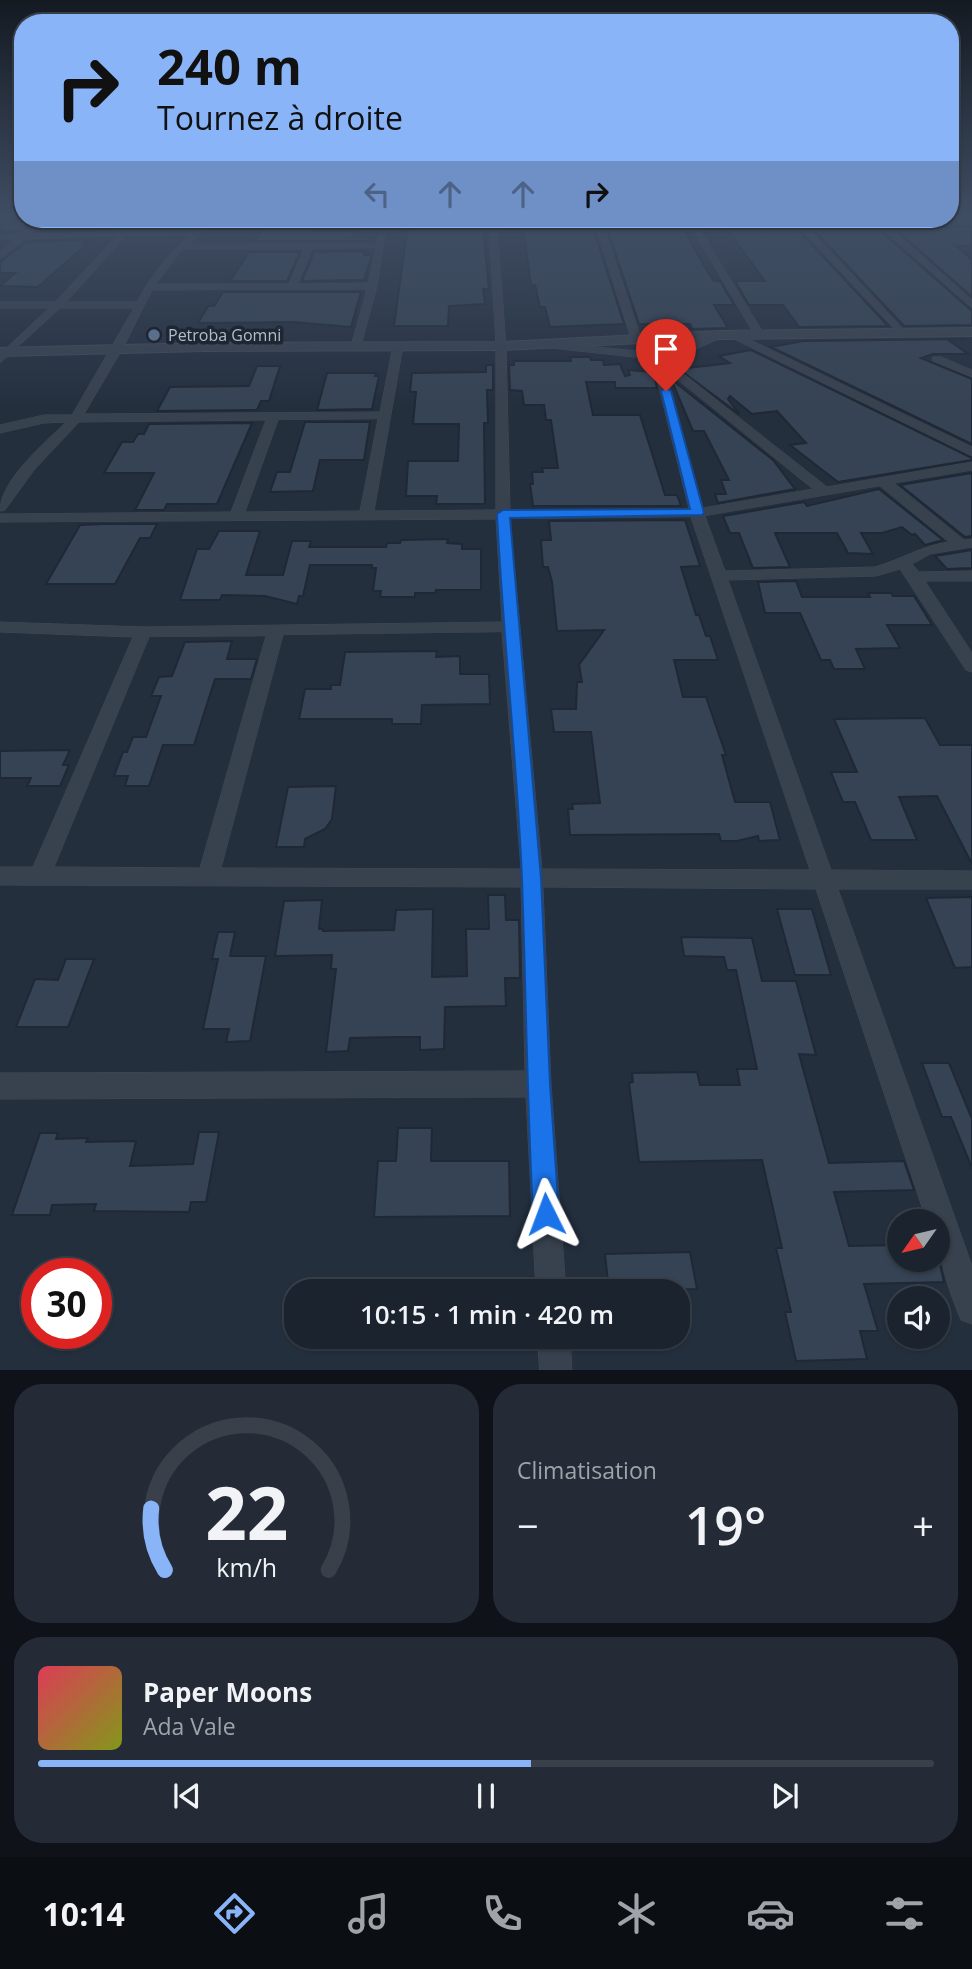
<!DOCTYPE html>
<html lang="fr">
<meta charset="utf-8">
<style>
body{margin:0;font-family:"Open Sans",sans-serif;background:#242b36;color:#f1f3f6;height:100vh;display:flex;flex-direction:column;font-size:26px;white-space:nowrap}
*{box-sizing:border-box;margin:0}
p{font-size:23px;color:#a0a4aa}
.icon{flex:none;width:38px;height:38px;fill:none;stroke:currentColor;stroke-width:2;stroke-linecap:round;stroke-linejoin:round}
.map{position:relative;height:1370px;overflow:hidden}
.drawer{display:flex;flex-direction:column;gap:14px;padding:14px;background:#0f1319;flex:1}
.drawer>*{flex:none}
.hud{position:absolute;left:14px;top:14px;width:945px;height:214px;border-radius:28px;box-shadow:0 2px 5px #0004,0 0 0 2px #39404a;background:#8ab4f8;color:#111;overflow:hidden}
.needle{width:46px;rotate:236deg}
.fabs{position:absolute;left:887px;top:1209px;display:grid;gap:14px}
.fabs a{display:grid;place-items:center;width:63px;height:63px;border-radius:50%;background:#1b232e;box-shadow:0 2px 5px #0004,0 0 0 2px #39404a;font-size:35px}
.speed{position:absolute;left:21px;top:1258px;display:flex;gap:14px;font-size:35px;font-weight:700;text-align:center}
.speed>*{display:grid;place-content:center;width:91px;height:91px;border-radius:50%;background:#1b232e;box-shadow:0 2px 5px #0004,0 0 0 2px #39404a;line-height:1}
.speed .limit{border:10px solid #d22;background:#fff;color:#111}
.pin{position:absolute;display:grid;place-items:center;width:60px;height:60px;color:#fff;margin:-72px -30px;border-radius:50% 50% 50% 0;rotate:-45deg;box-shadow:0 0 7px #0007}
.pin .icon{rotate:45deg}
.me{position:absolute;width:77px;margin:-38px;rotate:357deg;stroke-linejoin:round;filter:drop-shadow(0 0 5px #0008)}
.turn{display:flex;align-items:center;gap:24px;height:147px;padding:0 28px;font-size:32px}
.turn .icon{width:91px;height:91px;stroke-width:2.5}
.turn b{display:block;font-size:49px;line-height:60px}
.lanes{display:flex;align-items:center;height:66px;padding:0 28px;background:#0003;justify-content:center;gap:35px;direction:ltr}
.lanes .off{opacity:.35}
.big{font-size:52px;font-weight:600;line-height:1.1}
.drawer .card{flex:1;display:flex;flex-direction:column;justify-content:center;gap:10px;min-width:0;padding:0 24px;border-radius:28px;background:#242b36}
.drawer .dial{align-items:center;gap:0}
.dial svg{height:182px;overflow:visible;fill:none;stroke:#39404a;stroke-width:7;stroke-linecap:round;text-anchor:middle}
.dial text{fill:#f1f3f6;stroke:none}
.song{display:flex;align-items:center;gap:21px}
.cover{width:84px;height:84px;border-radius:10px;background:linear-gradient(135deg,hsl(350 70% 55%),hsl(70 70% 35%))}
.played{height:7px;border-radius:4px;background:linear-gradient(90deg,#8ab4f8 55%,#39404a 55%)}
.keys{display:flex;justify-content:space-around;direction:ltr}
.heat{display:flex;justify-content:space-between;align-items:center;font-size:38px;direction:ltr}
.drawer .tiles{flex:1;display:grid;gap:14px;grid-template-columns:1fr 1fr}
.card:last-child{grid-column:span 2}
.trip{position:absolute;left:284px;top:1279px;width:406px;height:70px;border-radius:28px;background:#1b232e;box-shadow:0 2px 5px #0004,0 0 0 2px #39404a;font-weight:600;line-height:70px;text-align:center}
.tab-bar{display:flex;height:112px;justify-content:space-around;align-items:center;background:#0b0e12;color:#a0a4aa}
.tab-bar .icon{width:49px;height:49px}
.tab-bar .on{color:#8ab4f8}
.tab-bar b{font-size:32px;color:#f1f3f6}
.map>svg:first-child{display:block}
</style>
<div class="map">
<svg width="972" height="1371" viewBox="0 0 972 1371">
<rect width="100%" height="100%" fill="#242f3e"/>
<path fill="#364354" stroke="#1f2835" stroke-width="2" d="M0 220H34L20 231 0 232Z
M50 220 97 221 96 222H106L98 230 38 231Z
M876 227 972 311V325L904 326 812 228Z
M893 227H972V246H956L972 260V297Z
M263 228H314L313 231H354L352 237H368L367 241H255Z
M436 228H483L489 289H483L485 304 449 306 448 326H394L407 231Z
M523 228H593L624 324 550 327 545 307H540L535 285H531Z
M607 228H683L710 276 714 281H720L734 305H714L728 328 692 329 690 324H639Z
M726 228H796L888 326 799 327 783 305H749L735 281H765Z
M87 240 83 243H88L38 287 0 286 15 273H0V262L26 242Z
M365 251 364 255H372L364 280 302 281 314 252Z
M249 252H300L287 281H230Z
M223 292H361L351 327 292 322 198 323 208 306H214Z
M947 339 968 354H933L921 358 972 379V444L771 347 803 341 966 339Z
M751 350 972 458V460L838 482 790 445 806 443 777 411 752 414 730 396 728 399 739 414 679 369 730 363 719 356Z
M570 357H590L591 360H603L604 365 620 364 625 376 630 375 628 370 653 372 657 388H615V382H586L593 415H640L665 495H677L681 506H533L530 484H533L532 472H543L542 468H558L551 420H546L544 405H524L522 391 510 390 509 365H514V361H571Z
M486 365H493V390H487L488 423H484L485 504H436L437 496H406L408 461H458L459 424H413L416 392H410L412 373 486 372Z
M257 366H280L269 401H261L257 410 157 411 170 387 249 386Z
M327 373H376L375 376H379L372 409 317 410Z
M671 379 773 460 795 489 718 503 715 494H726L721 480H729L704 431H693Z
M305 422H370L364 460H320L313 491 270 492 277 472H290Z
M252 423 217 504H167L164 510H135L154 473H104L122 442H133L138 434H144L149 424Z
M972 473V536L965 537 900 485Z
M879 489 943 540 925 545 915 534 912 535 902 527 882 533H861L873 554 848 553 837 533H775L790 567 753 568 739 533H730L723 516 804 502 807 506Z
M685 520 700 566 681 567 696 615H699L706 636H710L718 660H674L683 697H706L726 755H722L735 802H770L780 840 759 841 758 836 737 841H721L719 834 570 835 568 809H573L572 804 600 803 591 732H554L551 709H576L577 682H582L579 665 604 630 557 631 552 582 548 567H543L541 540H551L549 521Z
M103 524H157L150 538H140L115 584H46L80 525Z
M219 531H260L246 575H283L292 541H311L309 547H386L387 543H400L401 540 448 539 447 543 462 544V549H481V590H436L435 593H415V597H380L381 591H373L376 568H372V565H310L303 596H299L297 604 265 596 222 595 220 600H180L197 549H209Z
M972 550V568L947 569 935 556Z
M796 581 802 597H870L868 593H891L893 596H914L932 625H887L900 648 856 649 865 669H834L830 660H821L800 613H765L758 582Z
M232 641 227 659H257L251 679H215L194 745H163L149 786H125L128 776H114L123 752H127L133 737H146L161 696H151L159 677 172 676 185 642Z
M437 651 436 657 460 656V674H489L490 704 422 705 421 724H392V719H299L305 689H331V685H340L345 652Z
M925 718 940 745H972V864L937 796 899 797 917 840H871L855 802H843L831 772H857L834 719Z
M70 750 63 765H69L60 786H27L31 778H0V751Z
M336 786 332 819 325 829 305 839 304 847H276L288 787Z
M488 895H505L506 920H519L520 978H505L506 1006 445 1007 444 1049 420 1050V1037H396L350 1038 348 1051 326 1052 336 969H331L332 955 275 956 284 901 322 900 319 929H323V931L394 930 396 910 433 909 432 977 467 976 466 929H489Z
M972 897V967L955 968 926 898Z
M777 909H812L831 975H795Z
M218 932H235L230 956H266L250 1041 226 1042 229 1029H203L218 959H212Z
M681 937 752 938 762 981H796L816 1055 799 1054 829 1163 904 1161 914 1190 834 1192 849 1246 900 1245V1260H939L944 1282 864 1284 878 1331H860L867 1359 796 1361 785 1312H791L776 1248H782L762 1160 639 1162 629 1083 633 1082 632 1073 697 1072 700 1085H740L737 1069H757L736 970H727L724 957 684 956Z
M66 959H94L68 1027H16L35 979 58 980Z
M922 1063H949L972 1119V1168L951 1117H942Z
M398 1128H432L431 1161H509L510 1216 374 1217 378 1161H396Z
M199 1132H219L206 1202H191L189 1212 94 1211 96 1204 52 1205 50 1215H12L40 1133H58L56 1139 88 1138 86 1142 136 1141 130 1166 193 1164Z
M690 1252 697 1289 609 1291 605 1254Z"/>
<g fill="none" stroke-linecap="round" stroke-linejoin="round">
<g stroke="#414a57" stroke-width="1">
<path id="minor" d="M40 219H48L31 234 122 232 139 219H147L133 231 196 230 209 219 972 220V224H886L972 300V308L877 224 806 225 905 331V335L901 336 797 225H697L764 334 759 337 754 334 690 225H603L641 338 636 341 631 338 595 225H497L506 346 510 510 689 509 652 359 533 346V342L537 341 657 353 723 333V337L696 349 663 358 665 365 685 375 827 487 972 462V470L894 483 964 540 972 539V547L930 554 912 564 919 572 972 571V581H925L972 653V672L966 670 900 569 876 576 728 580 831 870 972 871V889H838L972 1266V1324L961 1320C947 1286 938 1259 938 1222H927L816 889 543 887 551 1084 566 1292H536L526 1097 0 1099V1073L525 1071 521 887 0 885V867H33L133 637 0 632V622L143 627 502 622 496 519 0 522V514L231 512 266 420 79 422 34 470 5 510 0 511C0 480 44 444 66 422L44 423 0 433V425L44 415H72L134 308H60L0 363V354L49 308H0V302H55L117 236 25 239 0 259V252L15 239H0V235L21 234ZM210 225H489L496 346V510L374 511 403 346 398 343 393 346 380 412 84 414 123 348 152 290 367 289 351 346 356 349 361 346 377 286 385 236H379L377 244H189ZM190 235C169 253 150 277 137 302H66L126 236ZM376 248 368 283 298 284 312 249ZM183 249H304L289 284H156ZM667 375 677 379 813 489 703 508ZM378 419 360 511 245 512 278 420ZM880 486 949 542C921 546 902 559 875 567L725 571 705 516ZM691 517 810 870 542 869 510 519ZM502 632 521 869 221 868 283 635ZM266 636 200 868 54 867 149 637Z
M734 332 972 447V456L730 337V333Z
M933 357H941L972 370V377L933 361Z
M538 1337H570L572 1371H540Z"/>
</g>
<g stroke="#414a57" stroke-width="2">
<path id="tertiary" d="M972 328V336L719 339 501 350 204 351 0 356V348L204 343 501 342 719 331Z"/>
</g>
<use href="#minor" fill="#38414e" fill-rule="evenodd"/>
<use href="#tertiary" fill="#38414e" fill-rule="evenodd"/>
</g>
<linearGradient id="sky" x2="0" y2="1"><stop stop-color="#141a22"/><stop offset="0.53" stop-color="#3f4d63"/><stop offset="1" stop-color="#3f4d63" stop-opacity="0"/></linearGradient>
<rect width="972" height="406" fill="url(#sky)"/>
<path fill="#1a73e8" stroke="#114b97" stroke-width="2" d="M666 388 671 391 704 513 702 515 510 518 541 878 550 1084 559 1214 555 1223 546 1227 537 1223 533 1214C527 1102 526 991 522 879 517 758 503 636 497 514L503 510 690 509 661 391Z"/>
<circle fill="#5c6f8a" stroke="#1d2633" stroke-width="2.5" cx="154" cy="335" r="7"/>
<g text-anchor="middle" stroke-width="7" stroke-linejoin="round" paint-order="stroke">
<g font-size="16" fill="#b4bcc9" stroke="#1d2633" text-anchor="start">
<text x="168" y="341">Petroba Gomni</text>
</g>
</g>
</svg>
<div class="fabs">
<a><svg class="needle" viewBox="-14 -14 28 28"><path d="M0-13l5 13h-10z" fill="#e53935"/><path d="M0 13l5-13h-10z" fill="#a0a4aa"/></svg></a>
<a><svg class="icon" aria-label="sound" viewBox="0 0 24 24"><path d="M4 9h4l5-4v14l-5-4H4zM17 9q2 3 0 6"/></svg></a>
</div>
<div class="speed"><div class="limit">30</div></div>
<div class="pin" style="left:666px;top:391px;background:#d93025"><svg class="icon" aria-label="arrive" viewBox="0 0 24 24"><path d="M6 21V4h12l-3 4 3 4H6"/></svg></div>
<svg class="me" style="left:546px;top:1214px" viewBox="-20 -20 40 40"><path d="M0-17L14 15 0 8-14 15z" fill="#1a73e8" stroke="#fff" stroke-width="4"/></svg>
<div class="trip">10:15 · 1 min · 420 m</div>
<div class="hud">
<div class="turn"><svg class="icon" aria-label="right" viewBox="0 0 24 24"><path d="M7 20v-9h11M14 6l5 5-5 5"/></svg><div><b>240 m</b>Tournez à droite</div></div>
<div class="lanes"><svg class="icon off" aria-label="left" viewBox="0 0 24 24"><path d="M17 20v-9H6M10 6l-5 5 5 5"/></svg><svg class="icon off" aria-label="ahead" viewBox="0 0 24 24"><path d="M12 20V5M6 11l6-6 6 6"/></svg><svg class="icon off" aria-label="ahead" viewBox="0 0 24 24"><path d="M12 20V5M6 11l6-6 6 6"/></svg><svg class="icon" aria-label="right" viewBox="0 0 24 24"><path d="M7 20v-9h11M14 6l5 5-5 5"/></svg></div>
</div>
</div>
<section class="drawer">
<div class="tiles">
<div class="card dial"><svg viewBox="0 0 100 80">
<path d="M14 69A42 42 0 1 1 86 69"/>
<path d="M14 69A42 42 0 0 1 8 42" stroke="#8ab4f8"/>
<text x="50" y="56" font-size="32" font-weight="700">22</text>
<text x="50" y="72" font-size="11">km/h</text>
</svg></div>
<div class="card"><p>Climatisation</p>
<div class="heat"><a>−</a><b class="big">19°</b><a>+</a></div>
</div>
<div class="card">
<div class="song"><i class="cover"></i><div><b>Paper Moons</b><p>Ada Vale</p></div></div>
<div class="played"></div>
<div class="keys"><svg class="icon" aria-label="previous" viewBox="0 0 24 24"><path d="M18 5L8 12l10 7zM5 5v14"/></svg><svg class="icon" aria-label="pause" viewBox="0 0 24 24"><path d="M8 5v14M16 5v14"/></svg><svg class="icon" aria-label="next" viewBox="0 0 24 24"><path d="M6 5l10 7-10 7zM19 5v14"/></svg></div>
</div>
</div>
</section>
<nav class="tab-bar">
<b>10:14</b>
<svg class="icon on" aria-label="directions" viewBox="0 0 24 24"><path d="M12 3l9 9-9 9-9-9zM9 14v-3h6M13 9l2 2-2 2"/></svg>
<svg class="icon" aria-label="music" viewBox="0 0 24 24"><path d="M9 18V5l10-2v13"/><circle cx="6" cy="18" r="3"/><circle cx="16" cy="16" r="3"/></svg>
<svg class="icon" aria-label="phone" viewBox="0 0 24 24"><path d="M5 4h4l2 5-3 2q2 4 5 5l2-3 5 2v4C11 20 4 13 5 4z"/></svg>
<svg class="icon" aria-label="climate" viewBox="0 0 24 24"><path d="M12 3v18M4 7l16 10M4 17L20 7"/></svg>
<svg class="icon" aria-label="car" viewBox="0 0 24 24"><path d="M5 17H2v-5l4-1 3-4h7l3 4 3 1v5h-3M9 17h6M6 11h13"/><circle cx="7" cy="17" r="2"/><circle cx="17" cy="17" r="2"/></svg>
<svg class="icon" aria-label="filters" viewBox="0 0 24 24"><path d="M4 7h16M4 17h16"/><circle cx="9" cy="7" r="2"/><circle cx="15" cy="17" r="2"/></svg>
</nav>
